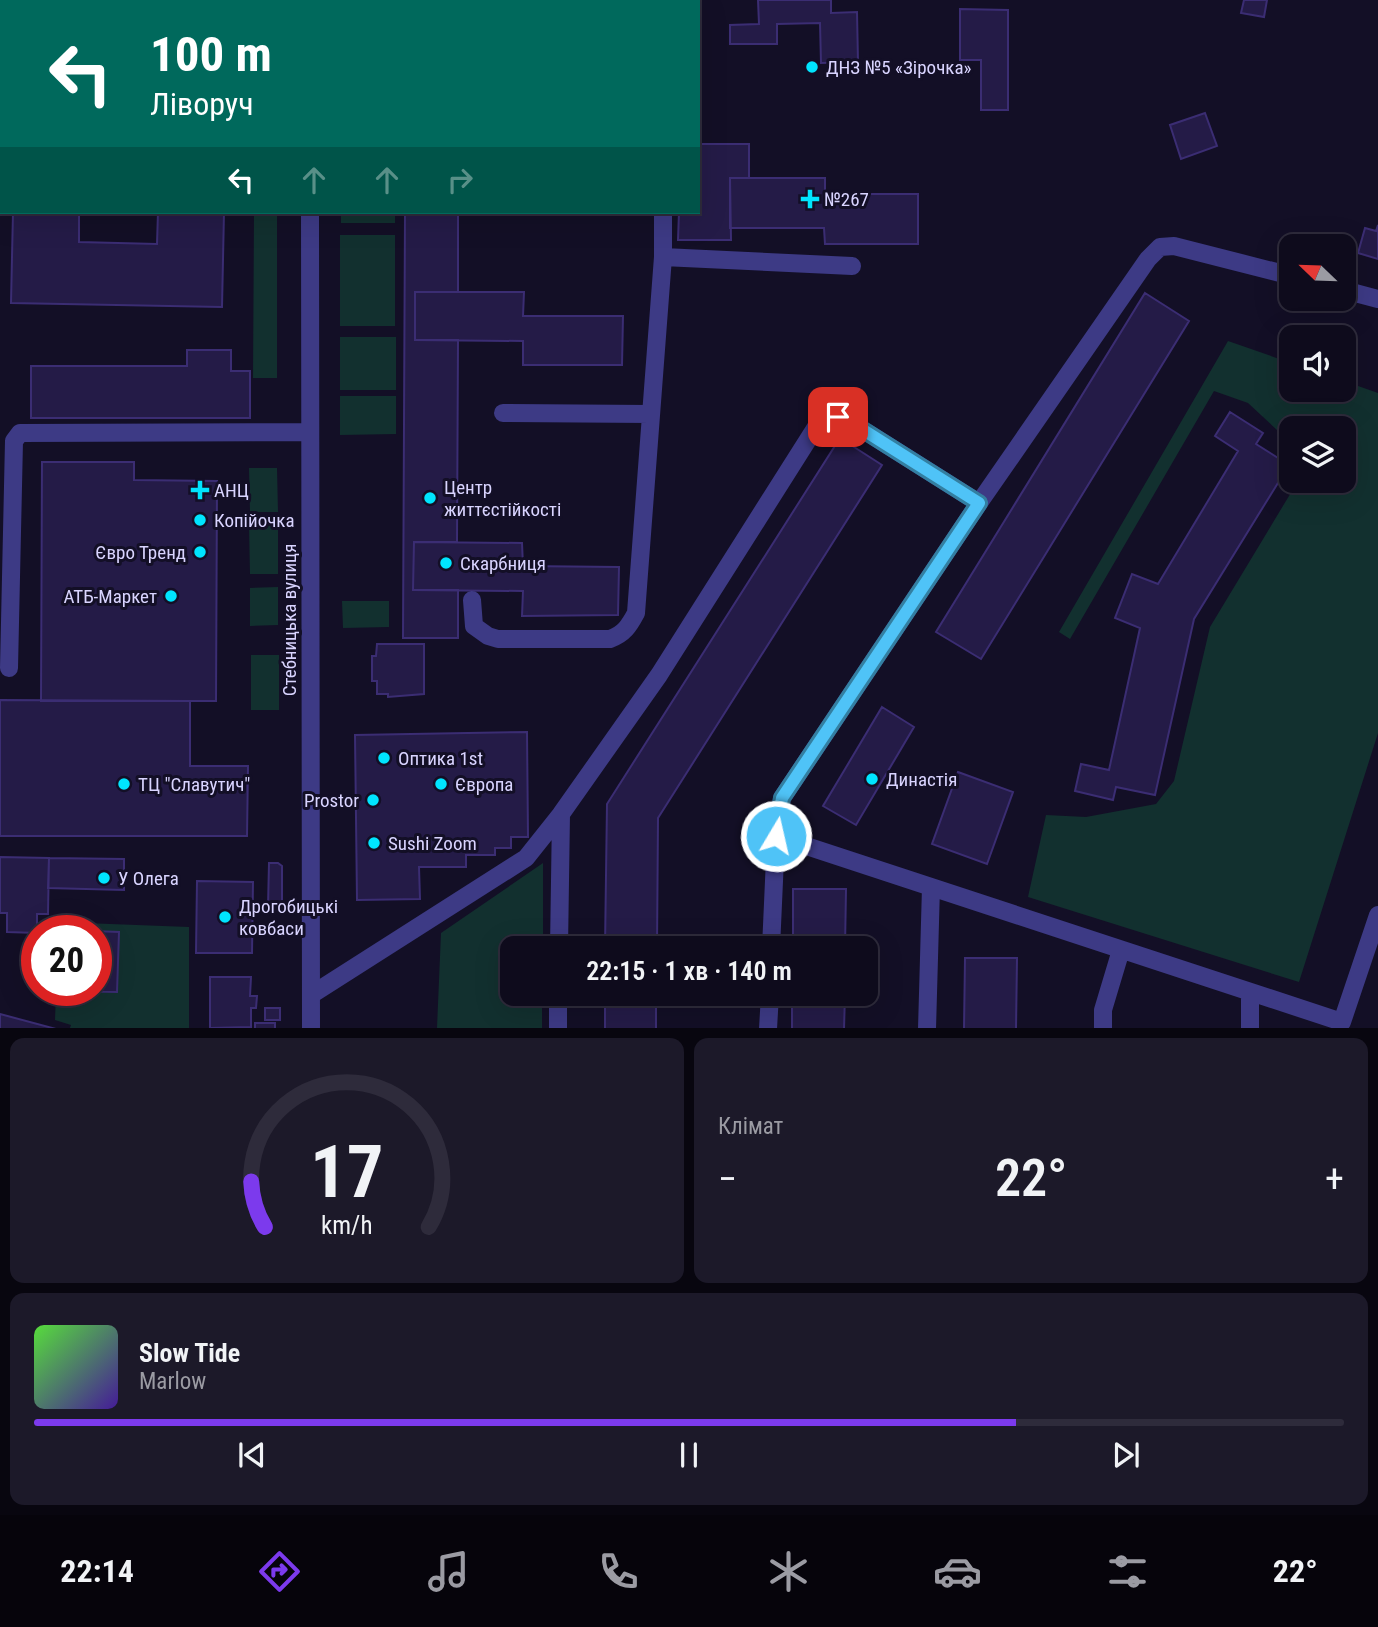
<!DOCTYPE html>
<html lang="uk">
<meta charset="utf-8">
<style>
body{margin:0;font-family:"Roboto Condensed",sans-serif;background:#1c1929;color:#f1f3f6;height:100vh;display:flex;flex-direction:column;font-size:26px;white-space:nowrap}
*{box-sizing:border-box;margin:0}
p{font-size:23px;color:#9b9ba3}
.icon{flex:none;width:38px;height:38px;fill:none;stroke:currentColor;stroke-width:2;stroke-linecap:round;stroke-linejoin:round}
.map{position:relative;height:1028px;overflow:hidden}
.details{display:flex;flex-direction:column;gap:10px;padding:10px;background:#08060f;flex:1}
.details>*{flex:none}
.hud{position:absolute;left:0px;top:0px;width:700px;height:214px;box-shadow:0 7px 28px #0002,0 0 0 2px #2e2b3b;background:#00695c;color:#fff;overflow:hidden}
.needle{width:46px;rotate:293deg}
.tools{position:absolute;left:1279px;top:234px;display:grid;gap:14px}
.tools a{display:grid;place-items:center;width:77px;height:77px;border-radius:14px;background:#0e0b1c;box-shadow:0 7px 28px #0002,0 0 0 2px #2e2b3b;font-size:35px}
.speed{position:absolute;left:21px;top:915px;display:flex;gap:14px;font-size:35px;font-weight:700;text-align:center}
.speed>*{display:grid;place-content:center;width:91px;height:91px;border-radius:50%;background:#0e0b1c;box-shadow:0 7px 28px #0002,0 0 0 2px #2e2b3b;line-height:1}
.speed .limit{border:10px solid #d22;background:#fff;color:#111}
.pin{position:absolute;display:grid;place-items:center;width:60px;height:60px;color:#fff;margin:-30px;border-radius:14px;box-shadow:0 4px 10px #0006}
.me{position:absolute;width:77px;margin:-38px;rotate:9deg;stroke-linejoin:round;filter:drop-shadow(0 0 5px #0008)}
.turn{display:flex;align-items:center;gap:24px;height:147px;padding:0 35px;font-size:32px}
.turn .icon{width:91px;height:91px;stroke-width:2.5}
.turn b{display:block;font-size:49px;line-height:60px}
.lanes{display:flex;align-items:center;height:66px;padding:0 35px;background:#0003;justify-content:center;gap:35px;direction:ltr}
.lanes .off{opacity:.35}
.big{font-size:52px;font-weight:600;line-height:1.1}
.details .tile{flex:1;display:flex;flex-direction:column;justify-content:center;gap:10px;min-width:0;padding:0 24px;border-radius:14px;background:#1c1929}
.details .dial{align-items:center;gap:0}
.dial svg{height:182px;overflow:visible;fill:none;stroke:#2e2b3b;stroke-width:7;stroke-linecap:round;text-anchor:middle}
.dial text{fill:#f1f3f6;stroke:none}
.song{display:flex;align-items:center;gap:21px}
.cover{width:84px;height:84px;border-radius:10px;background:linear-gradient(135deg,hsl(110 70% 55%),hsl(260 70% 35%))}
.played{height:7px;border-radius:4px;background:linear-gradient(90deg,#7c3aed 75%,#2e2b3b 75%)}
.keys{display:flex;justify-content:space-around;direction:ltr}
.heat{display:flex;justify-content:space-between;align-items:center;font-size:38px;direction:ltr}
.details .tiles{flex:1;display:grid;gap:10px;grid-template-columns:1fr 1fr}
.tile:last-child{grid-column:span 2}
.trip{position:absolute;left:500px;top:936px;width:378px;height:70px;border-radius:14px;background:#0e0b1c;box-shadow:0 7px 28px #0002,0 0 0 2px #2e2b3b;font-weight:600;line-height:70px;text-align:center}
.dock{display:flex;height:112px;justify-content:space-around;align-items:center;background:#06040b;color:#9b9ba3}
.dock .icon{width:49px;height:49px}
.dock .selected{color:#7c3aed}
.dock b{font-size:32px;color:#f1f3f6}
.map>svg:first-child{display:block}
</style>
<div class="map">
<svg width="1378" height="1029" viewBox="0 0 1378 1029">
<rect width="100%" height="100%" fill="#130f26"/>
<path fill="#12302f" d="M254 212H277V378H253Z
M341 212H395V223H341Z
M340 235H395V326H340Z
M340 337H396V390H340Z
M1228 341 1291 363 1292 390H1344V381L1378 393V733L1299 982 1028 897 1046 815 1086 817 1156 804 1174 781 1210 627 1298 481H1344V429H1292L1291 443 1248 403 1214 391 1070 639 1059 632Z
M340 396H396V434L340 435Z
M249 468H277L278 512H250Z
M249 525H278V574H250Z
M278 587V625L250 626V588Z
M342 601H389V627L343 628Z
M251 655H279V710H251Z
M543 863V948H513V994H542V1028H437L441 933Z
M58 922 189 927V1028H70L71 1025 55 1020 56 991 96 990V931H58Z"/>
<path fill="#241b47" stroke="#3b2d73" stroke-width="2" d="M166 0H199V2H166Z
M217 0H258V1L217 2Z
M758 0H831V13L857 12 858 62 821 63 820 23 777 24V44H730V25L759 24Z
M1244 0H1267L1264 17 1241 13Z
M960 9 1008 10V110H981V60H960Z
M1205 113 1217 146 1181 159 1170 125Z
M698 144H749V178H730L731 240H678L679 212H698Z
M730 178H825V194H918V244H825L824 228H730Z
M13 212H79V242L157 244 158 212H224L222 307 11 303Z
M405 212H458V292H415V340H458L457 542H414L413 590H458V638H403Z
M1378 225V259L1358 253 1365 228 1376 231Z
M415 292H524L523 316H623L622 365H523V341L415 340Z
M1145 293 1189 321 981 659 936 632Z
M187 350H231V371H250V418H31V366H187Z
M1230 412 1263 433 1256 444 1289 465 1194 619 1155 795 1116 787 1113 800 1075 791 1081 764 1109 770 1140 628 1115 618 1132 574 1158 584 1238 451 1215 436Z
M840 438 882 465 658 818 657 948H605L607 804Z
M42 462H134V480L217 481 216 701H41Z
M414 542 522 543 523 566 619 567 618 615 522 616 523 591 413 590Z
M377 644H424V694L388 697V694H377V681H372V656H376Z
M0 700 190 701V766H248L247 836H0Z
M882 707 914 727 856 825 823 806Z
M527 732 528 837H511V848H495V855H466V867H419L420 899 357 900 355 735Z
M958 772 1013 792 987 864 932 844Z
M0 857 49 858 48 914H37V933L7 932V913H0Z
M49 858 124 859V890L48 888Z
M269 863H278L282 866V907H268Z
M197 881 253 882 252 953H196Z
M793 889H846L845 948H793Z
M66 930 119 932 117 992 64 991 96 990V931Z
M965 958H1017L1016 1029H964Z
M210 977H251L250 996H257L256 1008H251V1027L210 1028Z
M605 994H656V1029H605Z
M792 994H845L844 1029H792Z
M265 1008H280V1020H265Z
M0 1014 56 1029H0Z
M255 1023H275V1029H255Z"/>
<g fill="none" stroke-linecap="round" stroke-linejoin="round">
<path stroke="#3d3a85" stroke-width="18" d="M310 0V2
M405 0 425 2
M27 2 28 0
M0 50 2 46
M310 212 311 1029
M663 257 852 266
M1292 276 1174 246 1160 247 1148 259 979 503 782 798 776 836 1342 1022 1378 915
M1344 290 1378 299
M503 413 651 414
M472 600 474 626 488 636 498 639H610C624 634 629 626 636 613L663 257V212
M9 668 14 441 20 433 310 432
M559 948 561 814
M771 948 776 836
M1250 993V1029
M311 995 526 858 561 814 659 675 816 427C827 417 835 416 849 421L979 503
M558 1029V994
M768 1029 770 994
M927 1029 931 887
M1103 1029V1010L1121 950"/>
</g>
<g fill="none" stroke-linecap="round" stroke-linejoin="round">
<g stroke="#337fa1" stroke-width="18">
<path id="route" d="M776 836 782 798 979 503 849 421 838 417"/>
</g>
<use href="#route" stroke="#4fc3f7" stroke-width="12"/>
</g>
<g fill="#00e5ff" stroke="#130f26" stroke-width="2.5">
<circle cx="812" cy="67" r="7"/>
<path d="M806.5 188.5h7v7h7v7h-7v7h-7v-7h-7v-7h7z"/>
<path d="M196.5 479.5h7v7h7v7h-7v7h-7v-7h-7v-7h7z"/>
<circle cx="430" cy="498" r="7"/>
<circle cx="200" cy="520" r="7"/>
<circle cx="200" cy="552" r="7"/>
<circle cx="446" cy="563" r="7"/>
<circle cx="171" cy="596" r="7"/>
<circle cx="384" cy="758" r="7"/>
<circle cx="872" cy="779" r="7"/>
<circle cx="124" cy="784" r="7"/>
<circle cx="441" cy="784" r="7"/>
<circle cx="373" cy="800" r="7"/>
<circle cx="374" cy="843" r="7"/>
<circle cx="104" cy="878" r="7"/>
<circle cx="225" cy="917" r="7"/>
</g>
<g text-anchor="middle" stroke-width="6" stroke-linejoin="round" paint-order="stroke">
<g font-size="19" fill="#d9d4ff" stroke="#130f26" text-anchor="start">
<text x="826" y="74">ДНЗ №5 «Зірочка»</text>
<text x="824" y="206">№267</text>
<text x="444" y="494">Центр<tspan x="444" dy="22">життєстійкості</tspan></text>
<text x="214" y="497">АНЦ</text>
<text x="214" y="527">Копійочка</text>
<text x="186" y="559" text-anchor="end">Євро Тренд</text>
<text x="460" y="570">Скарбниця</text>
<text x="157" y="603" text-anchor="end">АТБ-Маркет</text>
<text x="398" y="765">Оптика 1st</text>
<text x="886" y="786">Династія</text>
<text x="138" y="791">ТЦ "Славутич"</text>
<text x="455" y="791">Європа</text>
<text x="359" y="807" text-anchor="end">Prostor</text>
<text x="388" y="850">Sushi Zoom</text>
<text x="118" y="885">У Олега</text>
<text x="239" y="913">Дрогобицькі<tspan x="239" dy="22">ковбаси</tspan></text>
</g>
<g font-size="19" fill="#d9d4ff" stroke="#130f26">
<text transform="translate(289 620) rotate(-90)" y="7">Стебницька вулиця</text>
</g>
</g>
</svg>
<div class="tools">
<a><svg class="needle" viewBox="-14 -14 28 28"><path d="M0-13l5 13h-10z" fill="#e53935"/><path d="M0 13l5-13h-10z" fill="#9b9ba3"/></svg></a>
<a><svg class="icon" aria-label="sound" viewBox="0 0 24 24"><path d="M4 9h4l5-4v14l-5-4H4zM17 9q2 3 0 6"/></svg></a>
<a><svg class="icon" aria-label="layers" viewBox="0 0 24 24"><path d="M12 4l9 5-9 5-9-5zM3 14l9 5 9-5"/></svg></a>
</div>
<div class="speed"><div class="limit">20</div></div>
<div class="pin" style="left:838px;top:417px;background:#d93025"><svg class="icon" aria-label="arrive" viewBox="0 0 24 24"><path d="M6 21V4h12l-3 4 3 4H6"/></svg></div>
<svg class="me" style="left:776px;top:836px" viewBox="-20 -20 40 40"><circle r="17" fill="#4fc3f7" stroke="#fff" stroke-width="3"/><path d="M0-11L8 9 0 5-8 9z" fill="#fff"/></svg>
<div class="trip">22:15 · 1 хв · 140 m</div>
<div class="hud">
<div class="turn"><svg class="icon" aria-label="left" viewBox="0 0 24 24"><path d="M17 20v-9H6M10 6l-5 5 5 5"/></svg><div><b>100 m</b>Ліворуч</div></div>
<div class="lanes"><svg class="icon" aria-label="left" viewBox="0 0 24 24"><path d="M17 20v-9H6M10 6l-5 5 5 5"/></svg><svg class="icon off" aria-label="ahead" viewBox="0 0 24 24"><path d="M12 20V5M6 11l6-6 6 6"/></svg><svg class="icon off" aria-label="ahead" viewBox="0 0 24 24"><path d="M12 20V5M6 11l6-6 6 6"/></svg><svg class="icon off" aria-label="right" viewBox="0 0 24 24"><path d="M7 20v-9h11M14 6l5 5-5 5"/></svg></div>
</div>
</div>
<section class="details">
<div class="tiles">
<div class="tile dial"><svg viewBox="0 0 100 80">
<path d="M14 69A42 42 0 1 1 86 69"/>
<path d="M14 69A42 42 0 0 1 8 49" stroke="#7c3aed"/>
<text x="50" y="56" font-size="32" font-weight="700">17</text>
<text x="50" y="72" font-size="11">km/h</text>
</svg></div>
<div class="tile"><p>Клімат</p>
<div class="heat"><a>−</a><b class="big">22°</b><a>+</a></div>
</div>
<div class="tile">
<div class="song"><i class="cover"></i><div><b>Slow Tide</b><p>Marlow</p></div></div>
<div class="played"></div>
<div class="keys"><svg class="icon" aria-label="previous" viewBox="0 0 24 24"><path d="M18 5L8 12l10 7zM5 5v14"/></svg><svg class="icon" aria-label="pause" viewBox="0 0 24 24"><path d="M8 5v14M16 5v14"/></svg><svg class="icon" aria-label="next" viewBox="0 0 24 24"><path d="M6 5l10 7-10 7zM19 5v14"/></svg></div>
</div>
</div>
</section>
<nav class="dock">
<b>22:14</b>
<svg class="icon selected" aria-label="directions" viewBox="0 0 24 24"><path d="M12 3l9 9-9 9-9-9zM9 14v-3h6M13 9l2 2-2 2"/></svg>
<svg class="icon" aria-label="music" viewBox="0 0 24 24"><path d="M9 18V5l10-2v13"/><circle cx="6" cy="18" r="3"/><circle cx="16" cy="16" r="3"/></svg>
<svg class="icon" aria-label="phone" viewBox="0 0 24 24"><path d="M5 4h4l2 5-3 2q2 4 5 5l2-3 5 2v4C11 20 4 13 5 4z"/></svg>
<svg class="icon" aria-label="climate" viewBox="0 0 24 24"><path d="M12 3v18M4 7l16 10M4 17L20 7"/></svg>
<svg class="icon" aria-label="car" viewBox="0 0 24 24"><path d="M5 17H2v-5l4-1 3-4h7l3 4 3 1v5h-3M9 17h6M6 11h13"/><circle cx="7" cy="17" r="2"/><circle cx="17" cy="17" r="2"/></svg>
<svg class="icon" aria-label="filters" viewBox="0 0 24 24"><path d="M4 7h16M4 17h16"/><circle cx="9" cy="7" r="2"/><circle cx="15" cy="17" r="2"/></svg>
<b>22°</b>
</nav>
